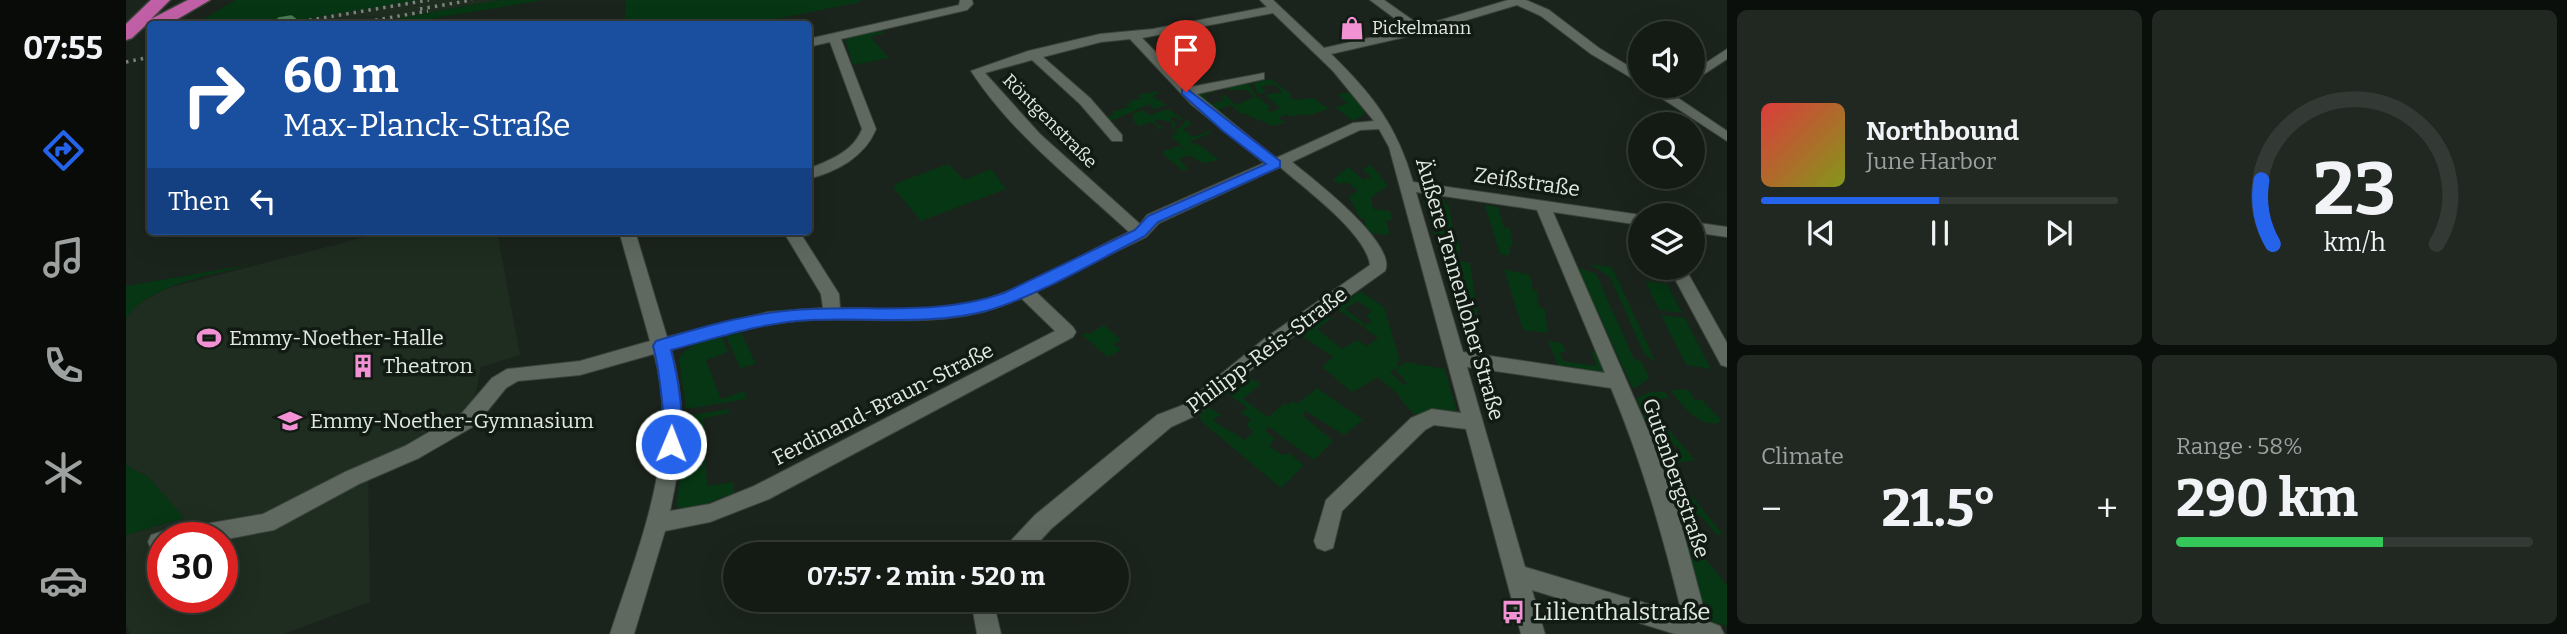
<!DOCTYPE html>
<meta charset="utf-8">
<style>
body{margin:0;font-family:Bitter,serif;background:#212822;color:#f1f3f6;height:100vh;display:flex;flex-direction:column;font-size:26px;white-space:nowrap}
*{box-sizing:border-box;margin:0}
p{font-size:23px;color:#9da1a0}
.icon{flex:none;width:38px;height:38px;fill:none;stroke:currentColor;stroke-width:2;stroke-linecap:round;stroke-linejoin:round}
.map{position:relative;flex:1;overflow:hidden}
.panel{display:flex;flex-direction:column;gap:10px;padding:10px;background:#0b0f0c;width:840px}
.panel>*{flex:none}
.top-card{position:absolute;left:21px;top:21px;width:665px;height:214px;border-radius:7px;box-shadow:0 7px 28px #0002,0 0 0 2px #333934;background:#1a4fa0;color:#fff;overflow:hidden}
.controls{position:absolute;left:1502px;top:21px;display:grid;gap:14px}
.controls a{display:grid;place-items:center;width:77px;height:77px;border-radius:50%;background:#141b15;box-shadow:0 7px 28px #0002,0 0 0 2px #333934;font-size:35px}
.speed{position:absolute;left:21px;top:522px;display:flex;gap:14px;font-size:35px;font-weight:700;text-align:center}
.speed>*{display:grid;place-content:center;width:91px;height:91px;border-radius:50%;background:#141b15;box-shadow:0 7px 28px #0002,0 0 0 2px #333934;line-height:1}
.speed .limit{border:10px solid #d22;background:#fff;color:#111}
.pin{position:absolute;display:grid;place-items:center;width:60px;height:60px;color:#fff;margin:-72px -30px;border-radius:50% 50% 50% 0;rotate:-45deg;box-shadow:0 0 7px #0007}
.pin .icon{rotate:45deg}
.me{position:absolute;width:77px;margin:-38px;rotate:1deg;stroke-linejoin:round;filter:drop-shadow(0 0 5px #0008)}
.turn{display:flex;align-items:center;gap:24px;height:147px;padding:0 21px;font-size:32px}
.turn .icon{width:91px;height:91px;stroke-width:2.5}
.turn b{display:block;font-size:49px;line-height:60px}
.then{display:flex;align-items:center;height:66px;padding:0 21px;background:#0003;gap:14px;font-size:26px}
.big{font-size:52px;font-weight:700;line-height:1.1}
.panel .card{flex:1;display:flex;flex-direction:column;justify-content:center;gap:10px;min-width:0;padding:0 24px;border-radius:10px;background:#212822}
.panel .dial{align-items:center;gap:0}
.dial svg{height:182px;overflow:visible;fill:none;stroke:#333934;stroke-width:7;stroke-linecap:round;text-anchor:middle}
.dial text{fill:#f1f3f6;stroke:none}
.song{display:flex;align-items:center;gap:21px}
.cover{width:84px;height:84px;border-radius:10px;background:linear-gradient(135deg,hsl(0 70% 55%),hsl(70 70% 35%))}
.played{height:7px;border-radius:4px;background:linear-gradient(90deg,#2563eb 50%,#333934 50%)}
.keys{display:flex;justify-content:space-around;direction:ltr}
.heat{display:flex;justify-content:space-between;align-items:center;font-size:38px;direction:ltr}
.charge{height:10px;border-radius:5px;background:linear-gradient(90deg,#34c759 58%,#333934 0)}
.panel .tiles{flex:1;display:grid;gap:10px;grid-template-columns:repeat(2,1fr)}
.trip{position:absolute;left:597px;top:542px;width:406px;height:70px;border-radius:35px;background:#141b15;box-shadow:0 7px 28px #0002,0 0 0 2px #333934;font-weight:700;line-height:70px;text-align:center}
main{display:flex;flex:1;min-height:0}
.tab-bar{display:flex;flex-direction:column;width:126px;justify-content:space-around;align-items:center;background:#080b08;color:#9da1a0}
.tab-bar .icon{width:49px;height:49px}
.tab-bar .selected{color:#2563eb}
.tab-bar b{font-size:32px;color:#f1f3f6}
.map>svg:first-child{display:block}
</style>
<main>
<nav class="tab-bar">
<b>07:55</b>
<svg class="icon selected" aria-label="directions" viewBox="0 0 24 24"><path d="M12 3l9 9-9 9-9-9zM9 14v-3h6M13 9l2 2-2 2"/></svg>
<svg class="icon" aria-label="music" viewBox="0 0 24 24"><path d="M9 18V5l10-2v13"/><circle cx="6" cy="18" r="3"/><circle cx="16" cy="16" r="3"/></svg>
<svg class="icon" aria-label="phone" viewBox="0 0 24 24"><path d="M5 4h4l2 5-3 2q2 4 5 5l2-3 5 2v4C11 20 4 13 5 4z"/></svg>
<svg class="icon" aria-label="climate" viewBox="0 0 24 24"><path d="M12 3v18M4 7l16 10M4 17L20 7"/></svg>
<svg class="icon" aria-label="car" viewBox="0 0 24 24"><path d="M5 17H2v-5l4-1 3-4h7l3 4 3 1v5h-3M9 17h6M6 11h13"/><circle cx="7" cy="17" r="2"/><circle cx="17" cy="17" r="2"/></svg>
</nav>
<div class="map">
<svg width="1601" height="634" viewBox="0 0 1601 634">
<rect width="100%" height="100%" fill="#1b241c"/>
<path fill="#1e2d20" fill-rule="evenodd" d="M293 0H373L241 24H150Z
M262 231H371L394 355 355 367 346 409 242 468 244 602 157 634H4L0 624V535L57 518 22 477 0 465V318L8 306 39 289ZM37 537H96V597H37Z"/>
<path fill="#063613" d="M110 0H293L150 24H69Z
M373 0H418L274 24H241Z
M500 0H734L735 2 625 24H499Z
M754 29 758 33 744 37 763 58 727 65 719 39Z
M1145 79 1166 95 1163 96 1168 100 1187 98 1203 109 1180 116 1177 114 1165 117 1160 114 1152 118 1159 123 1145 126C1136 119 1128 120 1119 113L1116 114 1105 105 1093 109 1100 116 1094 118 1071 98V92L1086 90 1089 92 1077 95 1086 104 1099 100 1094 96 1099 95 1110 105 1129 97 1121 90H1103L1096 86 1122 82 1130 96 1145 107 1141 110 1144 112 1154 108 1139 95 1157 92 1147 84 1135 87 1140 92 1133 94 1127 83Z
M1031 91 1033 93 1026 96 1040 105 1027 109 1024 104 985 121 979 117 988 115 986 112 1003 107 1000 104 1006 102 1004 100 1015 99 1012 95Z
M1226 92 1239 110 1237 115 1227 121 1209 107 1222 104 1212 94Z
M1042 109 1056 118 1053 122 1052 117H1045L1046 121 1051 123 1046 129V122L1027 119 1036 128 1030 130 1032 127 1026 122 1013 126 1007 120V113L1017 110 1023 115Z
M1061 119 1066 124 1057 129 1067 137 1083 131 1085 133 1063 142 1075 146 1093 160 1077 163 1062 155 1053 159 1062 169 1057 171 1038 155V151L1053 146 1060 150 1045 136 1052 133 1048 130 1055 127Z
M822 164 838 180 865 169 880 189 795 221 767 187 771 183Z
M1242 165H1245L1262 186 1245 197 1247 209 1264 211 1266 220H1260L1264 235 1241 233 1239 219 1234 218 1223 196 1232 191C1225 186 1223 180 1213 184L1207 180 1222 167 1238 180 1245 177 1237 169 1243 167Z
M1302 197 1349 204 1319 200V204L1323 205 1329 239 1333 241 1334 255 1314 252 1298 202Z
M1362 205 1372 207 1378 227 1384 228 1387 246H1384V256L1374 254 1359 206Z
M1315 258 1344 263 1352 318 1331 315Z
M127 264C88 275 22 284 0 318V286Z
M1464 264 1486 267 1530 363 1518 353 1484 277Z
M1451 267 1470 274 1508 359 1516 362 1523 378 1510 388 1506 387Z
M1378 269 1404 275 1407 290 1411 291 1413 307 1419 309 1422 333 1397 330Z
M1519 281 1541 284 1556 313 1533 310Z
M1234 291 1258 307 1274 361 1270 363 1273 366 1264 372 1278 385 1281 383 1269 370 1280 362 1319 369 1331 413 1291 416 1278 404 1272 394 1252 377 1226 392 1196 367 1207 357 1172 333 1198 315 1205 319 1191 329 1216 349 1231 340 1241 346 1252 338 1237 327 1246 321 1240 316 1246 311 1231 301 1219 309 1239 324 1236 326 1209 308Z
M1535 315 1559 318 1585 369 1560 365Z
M978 325 995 340 988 344 995 350 982 357 956 335 960 332 963 334Z
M615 333 630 364 614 368 600 336Z
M596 337 602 352 580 360 595 399 618 391 621 399 560 409 553 359C561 344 580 341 596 337Z
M1422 341 1436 343 1440 352H1434L1437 361 1471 366 1465 351 1473 352 1483 374 1434 370Z
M1118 375 1135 384 1117 399 1142 417 1159 403 1162 405 1167 401 1171 404 1191 388 1237 420 1218 435 1180 411 1176 415 1207 441 1188 460 1143 427 1139 431 1149 439 1143 446 1157 455 1163 453 1178 465 1155 488 1075 421 1074 415 1082 407 1097 416H1092L1087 420C1098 429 1107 431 1118 440L1128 432 1120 425 1125 420 1112 411 1117 412 1121 408 1100 392Z
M1556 389 1564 391 1569 400H1576L1595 420 1593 423C1571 427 1557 405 1544 391Z
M1524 392H1539L1543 398 1518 401 1569 460 1546 464 1554 449 1521 429 1511 398Z
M603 409V413L578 418 581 486 608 482V493L567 509 553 508 550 503 560 450V416Z
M1534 460 1540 465 1597 534 1591 535 1574 515 1553 517Z
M0 465 22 477 58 518 0 535Z
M1559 540 1566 542 1601 585V626L1582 621Z"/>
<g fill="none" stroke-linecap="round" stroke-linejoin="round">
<path stroke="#4e7c54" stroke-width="3.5" d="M153 19 165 17 169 20"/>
<g stroke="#3b423b" stroke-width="2">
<path id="minor" d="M834 0H846L847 4 841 10 715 39 750 129C739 157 710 172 682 179V169C704 160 727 152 736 129L704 42 682 47V39L833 5Z
M1134 0H1147L1198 48 1283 29 1244 0H1258L1295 26 1382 0H1400L1423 10 1473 48 1514 73V83L1465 54 1415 16 1391 5 1297 33 1205 54C1247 95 1271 126 1287 182L1515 215 1514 225 1427 212 1526 439 1551 508 1581 621 1594 626 1598 634H1549L1406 590 1419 634H1395L1340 429 1308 425 1299 430 1216 511 1207 548 1199 551 1191 548 1188 541 1200 500 1285 418 1306 409 1335 413 1263 147 1253 129 1234 130 1166 162C1186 178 1272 244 1259 271L1150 349 1071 415 1045 427 925 529 901 555H875L878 548 909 515 1031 415 1057 405 1138 339 1244 265C1240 233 1178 188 1154 167L1033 223 1020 237 909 291 947 327 950 332 947 337 643 499 584 522 539 531 508 634H484C513 545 555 448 528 354L454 375 392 381 380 388 350 425 293 458 233 484 148 530 96 540V537H50L53 530 61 527 137 514 219 472 279 446 336 413 366 378 381 369 454 361 524 341 493 231H509L541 337 642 312 697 308 695 294 657 231H673L713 294 714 308C756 308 801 313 842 304 894 292 954 255 1003 232 949 182 885 133 845 71L902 51 974 34 1027 29 1141 7ZM1147 13 1207 71 1248 121 1227 123 1150 158 1071 94 1138 79V73L1064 87 1016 38ZM1004 39 1066 105 1138 163 1021 215 1014 224 914 134 859 73 906 60 954 104 986 141H996V135L964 98 917 57 975 42ZM1290 192 1411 210 1479 373 1337 352ZM895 298 929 331 628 486 584 504 544 511C556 457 561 403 545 349 591 336 637 322 685 320 756 317 829 331 895 298ZM1341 367 1485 388C1516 462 1537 536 1556 614L1399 567Z
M1601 49V59L1566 82V72Z
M1517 86H1533L1540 90 1546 86H1561L1549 96 1601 131V141Z
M1566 222 1601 227V237L1566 232Z
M1543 268H1559L1601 343V367L1595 365Z
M37 531 46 537H37V551L25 549 22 542 25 535Z
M845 600H867L875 634H851Z"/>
</g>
<g stroke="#3b423b" stroke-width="3">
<path id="highway" d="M25 0H44L25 19 62 0H84L43 24H24V28L22 23 6 38 0 40V24Z"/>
</g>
<use href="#minor" fill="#5f6960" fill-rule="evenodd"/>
<use href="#highway" fill="#c260a7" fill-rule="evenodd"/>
<path stroke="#7c847d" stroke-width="3.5" stroke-dasharray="2.5 5" stroke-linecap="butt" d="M294 9 346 0
M161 24 303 0
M227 24 302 11
M0 62 24 57"/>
</g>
<path fill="#2563eb" stroke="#184099" stroke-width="2" d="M1060 88 1154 161V167L1032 222 1019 236C972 260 910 297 860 311 803 326 743 317 685 320 637 322 591 338 545 350 551 373 562 428 551 450L545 452 538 450C533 439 538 424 537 411 535 389 533 367 527 346L530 341C579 326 634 310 687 309 751 306 816 315 878 293L1009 230 1022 216 1140 164 1097 131 1056 94V89Z"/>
<defs>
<g id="shop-bare" transform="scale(1.89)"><path d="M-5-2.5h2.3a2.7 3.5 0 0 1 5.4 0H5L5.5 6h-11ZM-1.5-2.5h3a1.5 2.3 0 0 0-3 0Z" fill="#f391d5" stroke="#121b13" stroke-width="2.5" paint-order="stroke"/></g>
<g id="stadium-bare" transform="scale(1.89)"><path d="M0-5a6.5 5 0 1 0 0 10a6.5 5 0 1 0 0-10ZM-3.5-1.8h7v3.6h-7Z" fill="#f391d5" stroke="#121b13" stroke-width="2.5" paint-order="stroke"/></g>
<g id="building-bare" transform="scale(1.89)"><path d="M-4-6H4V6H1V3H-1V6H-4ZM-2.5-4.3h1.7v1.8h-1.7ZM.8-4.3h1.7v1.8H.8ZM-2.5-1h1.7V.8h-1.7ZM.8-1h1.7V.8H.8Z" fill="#f391d5" stroke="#121b13" stroke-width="2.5" paint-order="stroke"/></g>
<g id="school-bare" transform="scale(1.89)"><path d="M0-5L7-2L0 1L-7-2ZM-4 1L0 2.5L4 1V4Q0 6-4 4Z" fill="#f391d5" stroke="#121b13" stroke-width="2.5" paint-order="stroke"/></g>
<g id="bus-bare" transform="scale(1.89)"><path d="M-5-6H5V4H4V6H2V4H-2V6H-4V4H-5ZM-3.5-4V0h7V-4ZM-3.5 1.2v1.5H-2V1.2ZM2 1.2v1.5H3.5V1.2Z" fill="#f391d5" stroke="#121b13" stroke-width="2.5" paint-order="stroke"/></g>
</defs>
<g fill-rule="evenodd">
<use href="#shop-bare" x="1226" y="28"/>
<use href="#stadium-bare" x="83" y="338"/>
<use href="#building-bare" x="237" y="366"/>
<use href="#school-bare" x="164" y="421"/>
<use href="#bus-bare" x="1387" y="612"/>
</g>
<g text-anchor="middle" stroke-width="7" stroke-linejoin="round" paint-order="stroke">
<g font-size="18" fill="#e2e8e2" stroke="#121b13" text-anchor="start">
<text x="1246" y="34">Pickelmann</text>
</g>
<g font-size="18" fill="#e2e8e2" stroke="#121b13">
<text transform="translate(924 121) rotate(45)" y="6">Röntgenstraße</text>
</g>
<g font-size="21" fill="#e2e8e2" stroke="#121b13">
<text transform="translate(1401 182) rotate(8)" y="7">Zeißstraße</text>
<text transform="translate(1334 289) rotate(74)" y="7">Äußere Tennenloher Straße</text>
<text transform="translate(1141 350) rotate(-37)" y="7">Philipp-Reis-Straße</text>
<text transform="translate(757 404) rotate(-27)" y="7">Ferdinand-Braun-Straße</text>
<text transform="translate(1550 478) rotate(71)" y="7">Gutenbergstraße</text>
</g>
<g font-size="21" fill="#e2e8e2" stroke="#121b13" text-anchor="start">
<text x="103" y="345">Emmy-Noether-Halle</text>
<text x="257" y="373">Theatron</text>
<text x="184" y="428">Emmy-Noether-Gymnasium</text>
</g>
<g font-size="24" fill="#e2e8e2" stroke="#121b13" text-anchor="start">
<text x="1407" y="620">Lilienthalstraße</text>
</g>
</g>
</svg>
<div class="controls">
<a><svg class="icon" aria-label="sound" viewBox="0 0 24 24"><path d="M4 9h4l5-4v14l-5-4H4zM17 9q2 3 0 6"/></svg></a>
<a><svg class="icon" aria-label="search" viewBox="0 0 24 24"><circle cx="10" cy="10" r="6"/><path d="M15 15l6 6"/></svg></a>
<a><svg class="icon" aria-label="layers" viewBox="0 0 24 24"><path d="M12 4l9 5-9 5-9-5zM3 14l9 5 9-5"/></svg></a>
</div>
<div class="speed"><div class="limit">30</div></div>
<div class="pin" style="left:1060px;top:92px;background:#d93025"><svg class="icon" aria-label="arrive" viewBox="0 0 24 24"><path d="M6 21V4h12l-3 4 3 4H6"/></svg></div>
<svg class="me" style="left:545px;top:444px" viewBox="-20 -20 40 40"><circle r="17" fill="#2563eb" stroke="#fff" stroke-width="3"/><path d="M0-11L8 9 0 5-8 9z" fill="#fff"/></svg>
<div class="trip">07:57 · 2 min · 520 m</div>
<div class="top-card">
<div class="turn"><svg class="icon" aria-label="right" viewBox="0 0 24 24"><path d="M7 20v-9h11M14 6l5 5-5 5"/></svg><div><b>60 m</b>Max-Planck-Straße</div></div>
<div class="then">Then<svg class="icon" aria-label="left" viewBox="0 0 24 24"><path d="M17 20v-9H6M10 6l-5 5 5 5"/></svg></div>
</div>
</div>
<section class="panel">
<div class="tiles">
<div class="card">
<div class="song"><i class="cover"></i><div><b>Northbound</b><p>June Harbor</p></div></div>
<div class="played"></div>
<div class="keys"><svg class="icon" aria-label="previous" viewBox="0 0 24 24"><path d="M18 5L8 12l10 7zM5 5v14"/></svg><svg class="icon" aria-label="pause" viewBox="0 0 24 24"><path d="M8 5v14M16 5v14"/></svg><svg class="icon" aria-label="next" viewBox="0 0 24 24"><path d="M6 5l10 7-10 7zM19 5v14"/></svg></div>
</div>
<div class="card dial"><svg viewBox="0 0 100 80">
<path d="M14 69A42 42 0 1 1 86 69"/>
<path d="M14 69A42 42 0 0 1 9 41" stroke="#2563eb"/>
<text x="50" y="56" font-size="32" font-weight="700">23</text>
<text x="50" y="72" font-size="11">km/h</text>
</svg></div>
<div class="card"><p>Climate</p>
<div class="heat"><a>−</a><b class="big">21.5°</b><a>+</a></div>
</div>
<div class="card"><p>Range · 58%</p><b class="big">290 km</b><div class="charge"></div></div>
</div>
</section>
</main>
